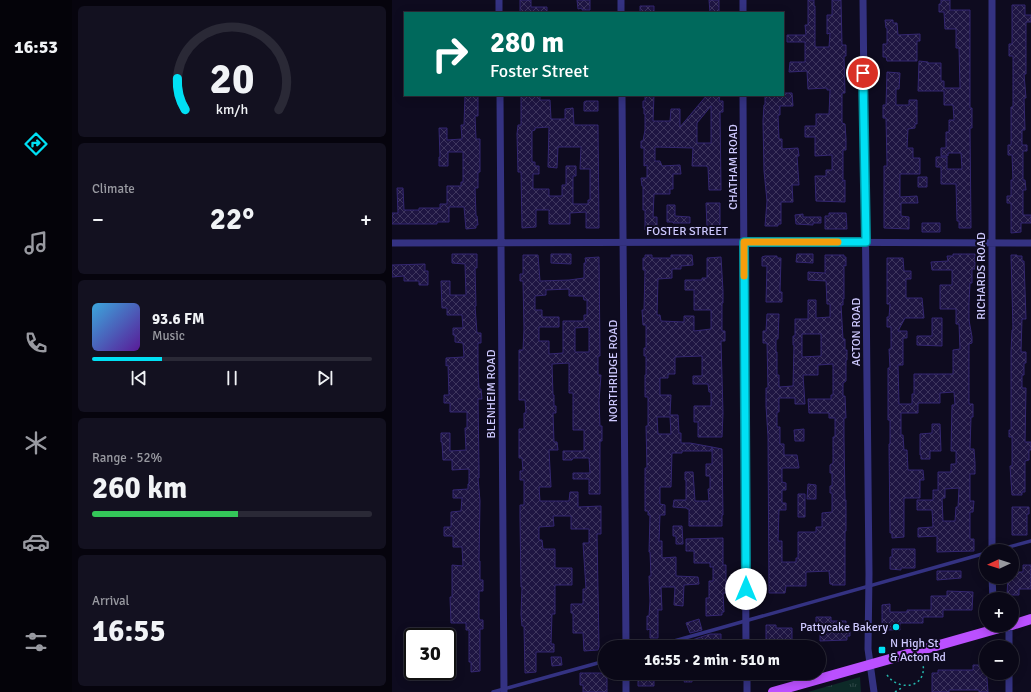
<!DOCTYPE html>
<meta charset="utf-8">
<style>
body{margin:0;font-family:Signika,sans-serif;background:#131120;color:#f1f3f6;height:100vh;display:flex;flex-direction:column;font-size:15px;white-space:nowrap}
*{box-sizing:border-box;margin:0}
p{font-size:13px;color:#999aa1}
.icon{flex:none;width:22px;height:22px;fill:none;stroke:currentColor;stroke-width:2;stroke-linecap:round;stroke-linejoin:round}
.map{position:relative;flex:1;overflow:hidden}
.details{display:flex;flex-direction:column;gap:6px;padding:6px;background:#06040d;width:320px}
.details>*{flex:none}
.hud{position:absolute;left:12px;top:12px;width:380px;height:84px;border-radius:0px;box-shadow:0 2px 10px #0003,0 0 0 1px #2a2936;background:#00695c;color:#fff;overflow:hidden}
.needle{width:26px;rotate:266deg}
.fabs{position:absolute;left:587px;top:544px;display:grid;gap:8px}
.fabs a{display:grid;place-items:center;width:40px;height:40px;border-radius:50%;background:#0a0817;box-shadow:0 2px 10px #0003,0 0 0 1px #2a2936;font-size:20px}
.speed{position:absolute;left:12px;top:628px;display:flex;gap:8px;font-size:20px;font-weight:700;text-align:center}
.speed>*{display:grid;place-content:center;width:52px;height:52px;border-radius:50%;background:#0a0817;box-shadow:0 2px 10px #0003,0 0 0 1px #2a2936;line-height:1}
.speed .limit{border:2px solid #111;border-radius:6px;background:#fff;color:#111}
.pin{position:absolute;display:grid;place-items:center;width:34px;height:34px;color:#fff;margin:-17px;border:2px solid #fff;border-radius:50%;box-shadow:0 1px 4px #0007}
.me{position:absolute;width:44px;margin:-22px;rotate:0deg;stroke-linejoin:round;filter:drop-shadow(0 0 3px #0008)}
.turn{display:flex;align-items:center;gap:14px;height:84px;padding:0 20px;font-size:18px}
.turn .icon{width:52px;height:52px;stroke-width:2.5}
.turn b{display:block;font-size:28px;line-height:34px}
.big{font-size:30px;font-weight:700;line-height:1.1}
.details .card{flex:1;display:flex;flex-direction:column;justify-content:center;gap:6px;min-width:0;padding:0 14px;border-radius:6px;background:#131120}
.details .dial{align-items:center;gap:0}
.dial svg{height:104px;overflow:visible;fill:none;stroke:#2a2936;stroke-width:7;stroke-linecap:round;text-anchor:middle}
.dial text{fill:#f1f3f6;stroke:none}
.song{display:flex;align-items:center;gap:12px}
.cover{width:48px;height:48px;border-radius:6px;background:linear-gradient(135deg,hsl(200 70% 55%),hsl(270 70% 35%))}
.played{height:4px;border-radius:2px;background:linear-gradient(90deg,#00e0f4 25%,#2a2936 25%)}
.keys{display:flex;justify-content:space-around;direction:ltr}
.heat{display:flex;justify-content:space-between;align-items:center;font-size:22px;direction:ltr}
.charge{height:6px;border-radius:3px;background:linear-gradient(90deg,#34c759 52%,#2a2936 0)}
.trip{position:absolute;left:206px;top:640px;width:228px;height:40px;border-radius:20px;background:#0a0817;box-shadow:0 2px 10px #0003,0 0 0 1px #2a2936;font-weight:700;line-height:40px;text-align:center}
main{display:flex;flex:1;min-height:0}
.tab-bar{display:flex;flex-direction:column;width:72px;justify-content:space-around;align-items:center;background:#040309;color:#999aa1}
.tab-bar .icon{width:28px;height:28px}
.tab-bar .current{color:#00e0f4}
.tab-bar b{font-size:18px;color:#f1f3f6}
.map>svg:first-child{display:block}
</style>
<main>
<nav class="tab-bar">
<b>16:53</b>
<svg class="icon current" aria-label="directions" viewBox="0 0 24 24"><path d="M12 3l9 9-9 9-9-9zM9 14v-3h6M13 9l2 2-2 2"/></svg>
<svg class="icon" aria-label="music" viewBox="0 0 24 24"><path d="M9 18V5l10-2v13"/><circle cx="6" cy="18" r="3"/><circle cx="16" cy="16" r="3"/></svg>
<svg class="icon" aria-label="phone" viewBox="0 0 24 24"><path d="M5 4h4l2 5-3 2q2 4 5 5l2-3 5 2v4C11 20 4 13 5 4z"/></svg>
<svg class="icon" aria-label="climate" viewBox="0 0 24 24"><path d="M12 3v18M4 7l16 10M4 17L20 7"/></svg>
<svg class="icon" aria-label="car" viewBox="0 0 24 24"><path d="M5 17H2v-5l4-1 3-4h7l3 4 3 1v5h-3M9 17h6M6 11h13"/><circle cx="7" cy="17" r="2"/><circle cx="17" cy="17" r="2"/></svg>
<svg class="icon" aria-label="filters" viewBox="0 0 24 24"><path d="M4 7h16M4 17h16"/><circle cx="9" cy="7" r="2"/><circle cx="15" cy="17" r="2"/></svg>
</nav>
<section class="details">
<div class="card dial"><svg viewBox="0 0 100 80">
<path d="M14 69A42 42 0 1 1 86 69"/>
<path d="M14 69A42 42 0 0 1 8 45" stroke="#00e0f4"/>
<text x="50" y="56" font-size="32" font-weight="700">20</text>
<text x="50" y="72" font-size="11">km/h</text>
</svg></div>
<div class="card"><p>Climate</p>
<div class="heat"><a>−</a><b class="big">22°</b><a>+</a></div>
</div>
<div class="card">
<div class="song"><i class="cover"></i><div><b>93.6 FM</b><p>Music</p></div></div>
<div class="played"></div>
<div class="keys"><svg class="icon" aria-label="previous" viewBox="0 0 24 24"><path d="M18 5L8 12l10 7zM5 5v14"/></svg><svg class="icon" aria-label="pause" viewBox="0 0 24 24"><path d="M8 5v14M16 5v14"/></svg><svg class="icon" aria-label="next" viewBox="0 0 24 24"><path d="M6 5l10 7-10 7zM19 5v14"/></svg></div>
</div>
<div class="card"><p>Range · 52%</p><b class="big">260 km</b><div class="charge"></div></div>
<div class="card"><p>Arrival</p><b class="big">16:55</b></div>
</section>
<div class="map">
<svg width="639" height="692" viewBox="0 0 639 692">
<defs>
<pattern id="park-tufts" width="24" height="20" patternUnits="userSpaceOnUse"><rect width="24" height="20" fill="#0d2a28"/><path d="M3 7l-1-3M5 7V3M7 7l1-3M15 17l-1-3M17 17v-4M19 17l1-3" fill="none" stroke="#2f4848"/></pattern>
<pattern id="building-cross-hatch" width="8" height="8" patternUnits="userSpaceOnUse"><rect width="8" height="8" fill="#1e1542"/><path d="M0 0l8 8M0 8l8-8" fill="none" stroke="#3e365e"/></pattern>
</defs>
<rect width="100%" height="100%" fill="#0e0b1f"/>
<path fill="url(#park-tufts)" d="M468 677 469 692H416Z"/>
<path fill="url(#building-cross-hatch)" stroke="#332670" fill-rule="evenodd" d="M128 0H139V7H155V13H128Z
M185 0H198V10H190V8L186 9Z
M317 0H327V13H318Z
M416 0H422V6H423V47H437L438 33 435 34V15H440V0H449L450 45H454V56H452L453 93H450V123L453 124 454 139V150H451V181L453 180V202L424 201 423 176H434V170H440V155L423 156V137H413V126H424V114H437L438 90H435V88L416 89 415 71 397 72 398 62H413V42H395V35H414L413 25H416Z
M549 0H558V10H578V108H580V128H578L579 228H567V221H565L564 184H549V167H544V157H555V169H570L569 153H556V156H549V148H554V132H557V120H562L561 105H552V91H526L527 61 536 62V63H549V81H552V88H568L567 48H564V29H553L552 12H547V4H549Z
M620 5H633V15H639V22H634V74H632L634 98H632L633 130H630V145H635V151H631V180H633L634 190H631V215H639V223H629V232L619 233V203H615V196H619V180H621L620 155H616V145H619V107H621V56H617V44H620Z
M248 6H262V13H248Z
M493 20H501V23H505L506 35 528 34V41H525V61H495L494 57H491V44H495V28H494Z
M495 72 508 73 507 89H504V105H517V100H525V124H523V128L516 129 515 148H521V158H528V174H508V197L525 196 526 203H509V216L517 217V229L492 228V166H495V164L494 118H491V105H494Z
M392 93H400L401 106H388V115H386L387 139H390V149L406 148 407 156H405L407 185H400L401 202H389V224H386V226H373L375 201 372 171 371 121 372 105H373V95H392Z
M73 95H86V116H83L84 139H88V172H86V188H83L84 216H85L86 225H84V228L74 229 72 207H57V222H45V224H0V213H6L5 188H11L12 210H27V208H48V204H55V186H69V182H71V152H56V166H47V157H48L47 128H55V140L70 139 69 125H72Z
M129 95H148V100H158L159 119H173V109L181 108 182 125H206L207 228H194V212L178 213V224H157V210H144V227L130 228 129 172H126L125 134 126 125H129ZM157 127 156 167 165 168 166 147H189L188 169H198V200H196V204H181V176H184V166H174V185H170V196H157V189H141V174H147V166H143V162H140V131L143 130V128Z
M253 95H262L261 121H278L279 109H288V127L315 95H328L327 101H331V112H328L329 190H317L316 167 314 166H300L301 148 263 147V161H268L270 166 288 165 289 174H281V189H278V194H262L261 217H265V227H259V230H253V210H251V186H250L249 178H255V165L252 166V148H249V141H251L253 130V114H252V108H251V101H253ZM319 106V143H305V123Z
M194 101H206V111H192V102Z
M526 177H535V187H526Z
M314 203H328V226H315Z
M275 205H283V216L298 217V223H281V222H275Z
M437 213H454L455 229H433V216H437Z
M411 214V217H429V223H421V225L404 224 403 215Z
M530 223H548V232H530Z
M60 254H85V268H83L84 306H83L85 333H89V343H86V369L87 389H89L90 399H86L87 466V478H86L88 501 87 561H88V580H91V591H87V618L88 620H91V629H88V671L79 672V662H77V630H74V623H59L58 597H60V565L71 566 70 547H61V536H52V527H59V512L69 511 70 498H61V490L76 489V484H77V469L60 470V460H51L50 442H49V433H58V451L74 450 73 428H75V412H58V403H52V395H57L56 365 54 366V358L72 357 71 343 63 342V335H61V328H71L70 315H55V308H50L49 281H58V295H74L73 264 60 263Z
M159 254H179V264L159 263Z
M405 254H421V263L404 262Z
M561 254H583V269H580V283H578L577 303V320L580 337V343L577 344V404H581V417H579L578 449H582L583 463V474H578V501H582L581 512H578V539H582V551L545 552V536L526 537V528L541 527 540 510H525V500H541V490H546V472H559V464H564V451H559L560 405H563L562 392 548 393V403H526V413H509V435H511L512 450H515L516 470H531L532 480H528V498H512V537L500 538V533H498L497 444H498V420H496V368H498L497 349H499V327H495V317H497L498 304H495V258H511L512 271H519V279H514V298H530L532 318H513L506 331H515V338H511V365H506L507 404H520V394H522V374H561V350L568 349 567 324H564V309H548V285H560V270H540L539 262 556 261 555 256H561ZM567 488 566 507H564L563 521H551L550 498H553V489Z
M131 255H146L148 281 177 280 192 278V263H194L193 258 207 257 208 356H206V375H209L207 401 208 426H210V441H208V494H197V479H181V473H198L197 458H181L180 460H171V451H192V430H181V393H177V363L160 364 161 395H162V406H164V413H161L162 442H165L166 450H157L159 487H147L148 501H177L178 492H186V507L209 506V534H205L207 647 206 650 192 651 191 633H181V613H179V604H191V589H194L191 543H197V529H179V516H161L162 526 147 527V540H150L151 549H163V568H180V585H163V614H160L159 644H162V652H144V672L133 673 132 626H130L129 615 130 587H129L128 517V505H132V480H128V471H131L130 458H127V429H132V413H134L133 400H127V350H131L132 329 131 281H128V274H131ZM177 289V296H191L192 300H195V315H192V321H171V353L157 354V341H147V327H167V317H150V310H143V296L154 295V290ZM197 327V352H183V328Z
M253 255H260V258H279V255H300L301 265 289 266V269H280V278L266 279 265 315H268L269 321 292 322V316H302V331L319 329V310H302V290H293V280H310V278H315V258L329 257 331 291V303H330V331H333V341H329L331 413 330 437H306V422H302V406H319V392H317L316 384H301V376H310V356L283 357V374H276V378H268V395H279L278 415H286L287 433H289V443H298L320 447V451H290V453H280L279 487H268V504L273 505V515H268L267 541H270V558L284 557V576L306 577 307 584 292 585 291 606 282 605 283 587H269L270 610H266V638H258V629L255 630V616H257L258 601 257 576H259L258 552H257L258 515H256V511H253V468H255L254 426H256V397H253V375H254V356H252V348H254V325H251L250 310H252L253 270H251V258H253ZM265 417H278L279 434H266Z
M433 255H452V257H454V266L452 265V299H451V305H449L451 339H453V350H455V360H454V381L451 383V396H453L454 418H452V439L453 500H454V531H453V585H440V584H438L437 571 414 572V586H394L393 593H377L376 436 374 406V388H376L375 343H371V331H374L375 314H387L386 339H384V352H385V375H387V387L401 386 402 345H401V336H403V319H416V300H424V318L438 317V304H435L434 281 416 280V272L433 273ZM410 334H429V356L410 357ZM441 364V395H439V399H416L417 413H437V418H443V437H441V463L438 465V473H440V486H438V493H440V512L430 513V527H424V532H406V558H404V562H390V541H386L387 510H394V503H390V490H394V483L390 482V468H407L405 455H392V444H388V427H385V412H387V398H403V404H413L411 375H426V365Z
M619 255H625V256H630V261H632L634 319H630L629 352H634V363H632V375H630V388H634L633 442H639V450H637V460L633 461V492H630V495H620L618 466H620V437H617V430H619V352L620 330H621Z
M373 256H385V258H389L388 292H390V302H374L375 266H370V257Z
M33 264V271H36V285H27V281H12V276L0 277V265Z
M540 318H550V346L525 345V336H540Z
M540 424H548L549 451H538V459H529V455H528V434L540 433Z
M412 429V441H403L402 430Z
M320 447 330 449 331 515H330V526H297V509H295V508L281 507 282 500H294V480H293V472H301L303 501H317L316 489H318V476H314V464H320Z
M416 484 424 485V499H415Z
M406 494H413V517H406Z
M620 507H637V514H635V535H620Z
M281 526H290L291 544H284V536H281Z
M331 538V565H334V593H331L332 612H330V615L314 616V598H317V581H321V567H318V563H302V551H294V539Z
M500 549H523V568H509V570L498 569V557H500Z
M631 565H639V589H627V595H615L616 577H620V572H631Z
M545 571H569V578L545 580Z
M555 591 581 592 580 610H551V617H531V623H508V630H490V605L498 604V612H515V610H539V596H555Z
M424 617H439V621H454V624L458 625V636H455V640L428 641V626H424Z
M307 619 310 630 298 633 294 623Z
M374 625H384V628H400V643H384V647H374Z
M318 634H329V644L301 645 300 640Z
M159 657H169L170 665 160 666Z
M581 665H594L596 692H587V690H557V692H540V673H546V670H581Z
M188 673H215V692H191V685H188Z
M246 673H300V682H292L293 680H262V686H246Z"/>
<g fill="none" stroke-linecap="round" stroke-linejoin="round">
<path stroke="#24b8ad" stroke-width="1.5" stroke-dasharray="2 3" stroke-linecap="butt" d="M495 675C507 692 535 688 531 664
M503 692 511 687"/>
<path stroke="#343282" stroke-width="3.5" d="M602 551 639 541
M261 647 594 553
M101 692 213 661"/>
<path stroke="#343282" stroke-width="7" d="M107 0V13
M229 0V13
M351 0V13
M471 0 477 574 476 649 482 692
M600 0V551
M108 95 112 692
M230 95 234 647
M351 95 354 647
M0 243 367 242 639 243
M600 577 601 599
M617 625V647
M234 673V692
M617 673V692
M355 692V673"/>
<path stroke="#bb50ff" stroke-width="10" d="M620 625 639 619
M381 692 618 625"/>
</g>
<g fill="none" stroke-linecap="round" stroke-linejoin="round">
<g stroke="#00929f" stroke-width="10">
<path id="route" d="M354 589 352 242H474L471 73"/>
</g>
<use href="#route" stroke="#00e0f4" stroke-width="7"/>
<path stroke="#f59e0b" stroke-width="7" d="M352 276V242H446"/>
</g>
<g fill="#00e0f4" stroke="#0e0b1f" stroke-width="1.5">
<circle cx="504" cy="627" r="4"/>
<rect x="486" y="646" width="8" height="8" rx="2"/>
</g>
<g text-anchor="middle" stroke-width="4" stroke-linejoin="round" paint-order="stroke">
<g font-size="12" fill="#cec9ff" stroke="#0e0b1f">
<text transform="translate(341 167) rotate(-90)" y="4">CHATHAM ROAD</text>
<text x="295" y="235">FOSTER STREET</text>
<text transform="translate(589 276) rotate(-90)" y="4">RICHARDS ROAD</text>
<text transform="translate(464 332) rotate(-90)" y="4">ACTON ROAD</text>
<text transform="translate(221 371) rotate(-90)" y="4">NORTHRIDGE ROAD</text>
<text transform="translate(99 394) rotate(-90)" y="4">BLENHEIM ROAD</text>
</g>
<g font-size="12" fill="#cec9ff" stroke="#0e0b1f" text-anchor="end">
<text x="496" y="631">Pattycake Bakery</text>
<text x="498" y="647" text-anchor="start">N High St<tspan x="498" dy="14">&amp; Acton Rd</tspan></text>
</g>
</g>
</svg>
<div class="fabs">
<a><svg class="needle" viewBox="-14 -14 28 28"><path d="M0-13l5 13h-10z" fill="#e53935"/><path d="M0 13l5-13h-10z" fill="#999aa1"/></svg></a>
<a>+</a>
<a>−</a>
</div>
<div class="speed"><div class="limit">30</div></div>
<div class="pin" style="left:471px;top:73px;background:#d93025"><svg class="icon" aria-label="arrive" viewBox="0 0 24 24"><path d="M6 21V4h12l-3 4 3 4H6"/></svg></div>
<svg class="me" style="left:354px;top:589px" viewBox="-20 -20 40 40"><circle r="19" fill="#fff"/><path d="M0-13L10 11 0 6-10 11z" fill="#00e0f4"/></svg>
<div class="trip">16:55 · 2 min · 510 m</div>
<div class="hud">
<div class="turn"><svg class="icon" aria-label="right" viewBox="0 0 24 24"><path d="M7 20v-9h11M14 6l5 5-5 5"/></svg><div><b>280 m</b>Foster Street</div></div>
</div>
</div>
</main>
